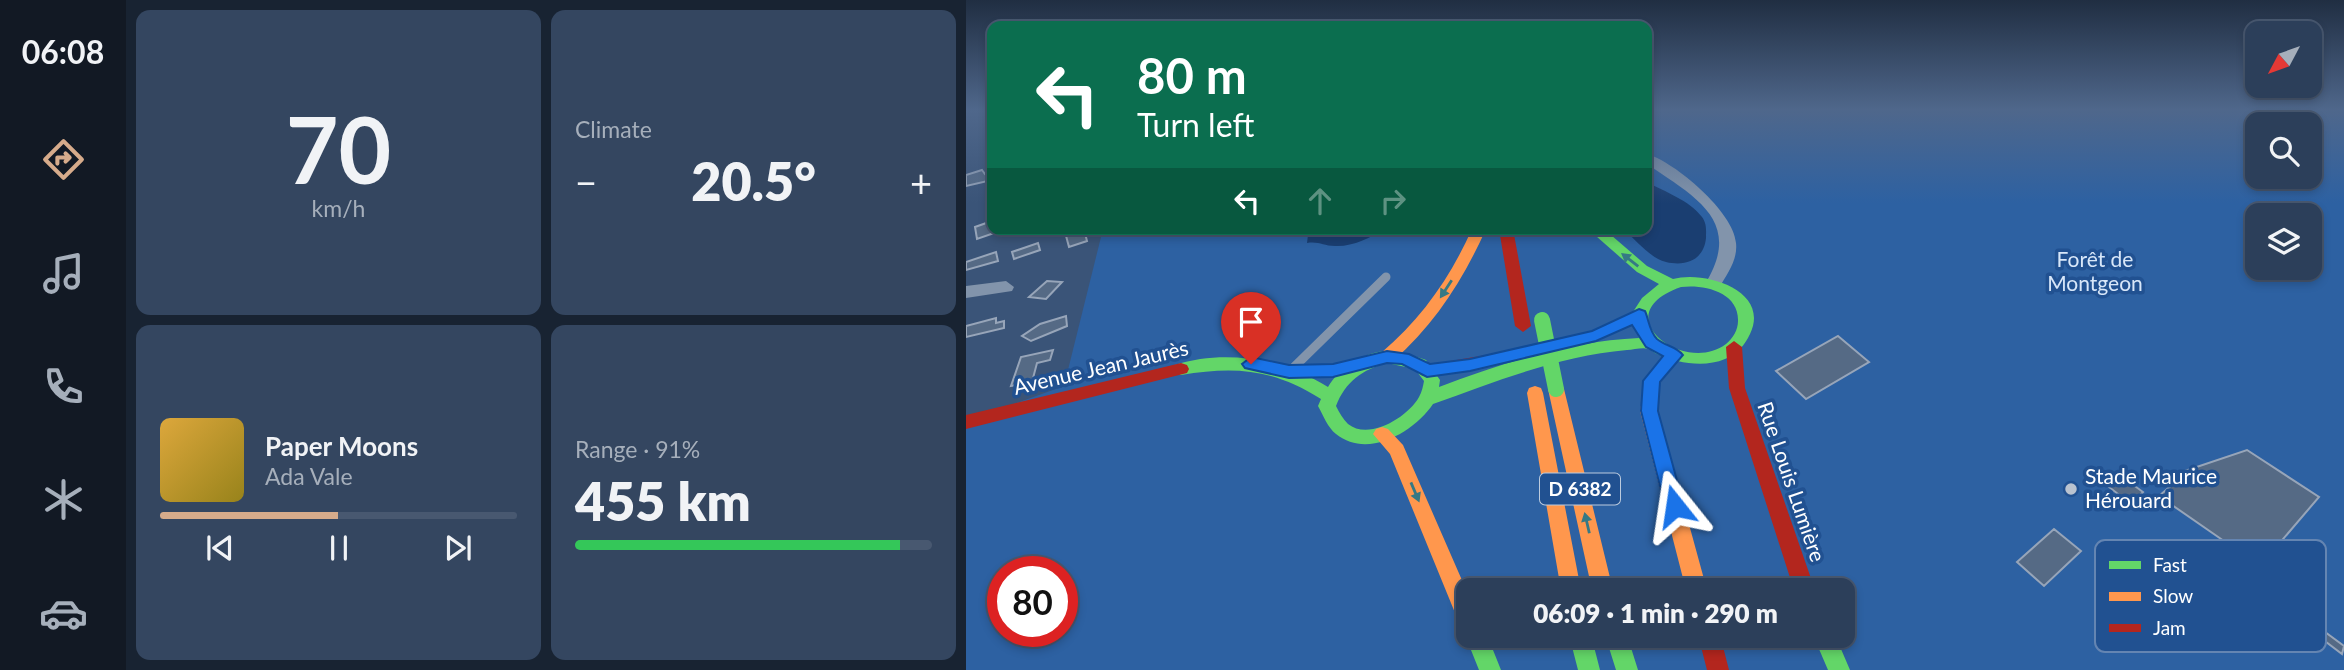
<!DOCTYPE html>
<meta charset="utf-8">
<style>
body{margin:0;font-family:Lato,sans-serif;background:#344660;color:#f1f3f6;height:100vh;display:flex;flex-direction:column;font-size:26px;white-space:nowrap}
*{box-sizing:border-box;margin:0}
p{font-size:23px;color:#a6afbb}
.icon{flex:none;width:38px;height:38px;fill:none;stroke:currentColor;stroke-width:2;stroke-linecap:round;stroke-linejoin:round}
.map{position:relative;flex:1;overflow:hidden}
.panel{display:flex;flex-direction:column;gap:10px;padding:10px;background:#182332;width:840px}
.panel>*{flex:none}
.top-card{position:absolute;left:21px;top:21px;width:665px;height:214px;border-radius:14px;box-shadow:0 4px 10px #0003,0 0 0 2px #485870;background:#0b6e4f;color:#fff;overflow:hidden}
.needle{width:46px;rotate:229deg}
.tools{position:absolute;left:1279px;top:21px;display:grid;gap:14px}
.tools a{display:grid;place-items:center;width:77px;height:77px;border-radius:14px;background:#2c3f5a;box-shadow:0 4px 10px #0003,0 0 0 2px #485870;font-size:35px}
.speed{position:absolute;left:21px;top:556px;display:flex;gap:14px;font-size:35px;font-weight:700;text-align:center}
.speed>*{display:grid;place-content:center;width:91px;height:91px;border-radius:50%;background:#2c3f5a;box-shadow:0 4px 10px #0003,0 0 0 2px #485870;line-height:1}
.speed .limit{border:10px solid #d22;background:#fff;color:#111}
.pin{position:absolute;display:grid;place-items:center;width:60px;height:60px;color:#fff;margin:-72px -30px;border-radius:50% 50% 50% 0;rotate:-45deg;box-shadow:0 0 7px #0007}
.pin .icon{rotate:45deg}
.me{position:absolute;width:77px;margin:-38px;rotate:345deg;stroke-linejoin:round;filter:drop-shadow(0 0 5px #0008)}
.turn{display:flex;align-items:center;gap:24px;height:147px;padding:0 35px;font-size:32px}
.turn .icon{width:91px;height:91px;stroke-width:2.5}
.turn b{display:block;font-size:49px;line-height:60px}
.lanes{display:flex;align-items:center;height:66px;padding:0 35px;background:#0003;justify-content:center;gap:35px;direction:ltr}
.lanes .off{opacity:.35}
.big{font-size:52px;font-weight:800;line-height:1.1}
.panel .tile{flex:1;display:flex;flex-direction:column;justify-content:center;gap:10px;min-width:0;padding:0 24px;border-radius:14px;background:#344660}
.panel .dial{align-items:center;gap:0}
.dial b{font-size:91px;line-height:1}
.song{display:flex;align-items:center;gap:21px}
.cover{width:84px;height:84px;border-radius:10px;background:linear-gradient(135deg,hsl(40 70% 55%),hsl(50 70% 35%))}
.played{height:7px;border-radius:4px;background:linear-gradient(90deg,#d6ab8b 50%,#485870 50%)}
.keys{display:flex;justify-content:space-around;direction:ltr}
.heat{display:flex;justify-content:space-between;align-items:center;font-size:38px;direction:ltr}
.charge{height:10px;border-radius:5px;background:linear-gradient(90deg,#34c759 91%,#485870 0)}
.panel .tiles{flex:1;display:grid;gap:10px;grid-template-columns:repeat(2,1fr)}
.trip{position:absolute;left:490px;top:578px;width:399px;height:70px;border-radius:14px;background:#2c3f5a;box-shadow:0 4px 10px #0003,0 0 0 2px #485870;font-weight:800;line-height:70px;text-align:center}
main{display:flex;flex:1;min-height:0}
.tab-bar{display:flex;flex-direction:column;width:126px;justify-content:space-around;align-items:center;background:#121924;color:#a6afbb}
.tab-bar .icon{width:49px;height:49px}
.tab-bar .current{color:#d6ab8b}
.tab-bar b{font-size:32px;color:#f1f3f6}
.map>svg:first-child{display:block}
</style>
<main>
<nav class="tab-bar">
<b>06:08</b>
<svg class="icon current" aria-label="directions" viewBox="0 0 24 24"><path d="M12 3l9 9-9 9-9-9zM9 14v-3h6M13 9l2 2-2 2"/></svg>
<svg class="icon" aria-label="music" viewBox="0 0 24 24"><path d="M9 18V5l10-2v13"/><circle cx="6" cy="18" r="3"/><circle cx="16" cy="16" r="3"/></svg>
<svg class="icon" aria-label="phone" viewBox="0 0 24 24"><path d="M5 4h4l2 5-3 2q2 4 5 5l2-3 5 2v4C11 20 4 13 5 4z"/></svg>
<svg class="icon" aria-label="climate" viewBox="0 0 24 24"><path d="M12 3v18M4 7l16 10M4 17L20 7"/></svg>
<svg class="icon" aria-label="car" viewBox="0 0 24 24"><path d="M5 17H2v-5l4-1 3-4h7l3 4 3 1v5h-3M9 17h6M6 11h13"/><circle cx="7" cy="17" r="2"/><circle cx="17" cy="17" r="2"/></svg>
</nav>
<section class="panel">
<div class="tiles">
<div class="tile dial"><b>70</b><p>km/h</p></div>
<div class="tile"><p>Climate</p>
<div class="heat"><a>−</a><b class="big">20.5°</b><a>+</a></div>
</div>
<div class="tile">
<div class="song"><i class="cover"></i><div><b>Paper Moons</b><p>Ada Vale</p></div></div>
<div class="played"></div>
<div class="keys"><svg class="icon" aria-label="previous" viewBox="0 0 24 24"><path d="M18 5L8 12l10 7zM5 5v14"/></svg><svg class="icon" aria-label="pause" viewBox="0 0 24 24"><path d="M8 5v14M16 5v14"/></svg><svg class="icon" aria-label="next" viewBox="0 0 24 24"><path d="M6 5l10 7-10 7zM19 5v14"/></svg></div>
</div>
<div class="tile"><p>Range · 91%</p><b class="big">455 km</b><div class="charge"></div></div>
</div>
</section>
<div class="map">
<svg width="1378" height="670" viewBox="0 0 1378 670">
<rect width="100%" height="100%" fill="#3a5478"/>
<path fill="#2d61a2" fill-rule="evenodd" d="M681 109H1378V670H0V421L98 386 137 229H681ZM1292 124H1344V177H1292ZM1292 215H1344V268H1292ZM37 572H96V632H37ZM502 590H877V635H502Z"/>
<path fill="#1a3e71" d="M681 182C699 192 723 200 736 217 741 224 740 230 740 238 738 259 721 267 700 262 684 258 670 240 657 229H681Z
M360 229H418C404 238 386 247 369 246 357 246 353 241 341 243L342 235Z"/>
<path fill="#556a85" stroke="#97a5b9" stroke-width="2" d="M16 170 19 174 26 172V180L0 186V175Z
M26 221V229H31V232L11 239 9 227Z
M107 229H118L121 241 103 247 99 232Z
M72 243 74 250 48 259 46 252Z
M30 252 32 261 0 270V262Z
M81 281 96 282 80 299 63 297Z
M100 316 101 326 65 341 56 336 74 324Z
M30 318V323L38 321V328L0 337V326Z
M872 336 903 362 840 399 810 371Z
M87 350 84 360 71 363 66 382 45 386 55 357Z
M1281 450 1353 497 1294 566 1193 496 1206 485 1198 478Z
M1143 471 1149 475 1151 473 1177 492 1174 495 1179 498 1170 508 1134 480Z
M1088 529 1115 551 1078 586 1051 562Z
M1336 615 1378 646 1376 654 1331 620Z"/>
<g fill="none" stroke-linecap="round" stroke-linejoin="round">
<path stroke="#8294ab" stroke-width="9" d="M323 372 420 277"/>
<path fill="#8294ab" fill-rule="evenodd" d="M681 154C709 162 768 212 770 243 772 260 761 274 753 288H741L739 284C778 221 729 197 681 164Z
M40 281 48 287 46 291 0 298V286Z"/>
<path fill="#63d668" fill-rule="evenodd" d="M622 229H638L681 266 707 279C738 270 805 290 784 334 779 345 771 354 759 359 738 368 711 363 691 354 688 353 686 350 682 349 677 347 667 350 661 350 593 356 531 381 467 404 449 431 402 460 370 434 362 428 357 415 352 406L355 399C307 369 270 366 215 375L209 373 207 369 209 365C260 349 317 359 362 387 373 368 399 351 422 351 434 351 449 356 460 360L474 380 473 387C537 363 605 341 673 338L665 315 676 298 693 284 671 272ZM715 287C738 284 773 292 772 321 772 330 767 338 760 344 718 376 637 314 715 287ZM421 363 449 369 458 381C457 386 456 392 453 397 442 417 403 441 382 424 377 419 373 412 370 406 379 382 397 369 421 363Z
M502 627V635H521L535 670H513L499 635Z
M603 635H625L634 670H612Z
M639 635H661L672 670H650Z
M847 635H869L884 670H862Z"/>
<path fill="#ff974d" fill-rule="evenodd" d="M506 229H520C497 280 469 324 427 361H415L413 357 415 353C456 318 484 278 506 229Z
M709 349 715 351 717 355 694 383 692 411 741 590H720L674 411 680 377 703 351Z
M590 383 596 384 598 389 647 590H626L582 389 584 384Z
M569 386 575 388 577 393 615 590H595L561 393 563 388Z
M416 427 422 429 437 445 502 594V628L494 625 424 454 407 434 410 429Z"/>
<path fill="#b3261e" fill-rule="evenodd" d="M533 229H547L565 326 557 332 549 326Z
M768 341 776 347 779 388 849 590H828L763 388 760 347Z
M526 354 532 356 534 360 532 364 461 377 455 375 453 371 455 367 461 365Z
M215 363 221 365 223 369 221 373 0 429V415Z
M732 635H754L763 670H741Z"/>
<path stroke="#63d668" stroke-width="16" d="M576 320 590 389"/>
</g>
<defs><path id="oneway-solid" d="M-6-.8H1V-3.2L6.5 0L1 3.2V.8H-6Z" transform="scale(1.75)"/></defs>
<g fill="#357985">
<use href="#oneway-solid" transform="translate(664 260) rotate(-142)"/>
<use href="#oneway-solid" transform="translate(480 289) rotate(123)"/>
<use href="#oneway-solid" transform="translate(449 492) rotate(67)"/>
<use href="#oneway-solid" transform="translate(621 523) rotate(-103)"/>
</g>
<linearGradient id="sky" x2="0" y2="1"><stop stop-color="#202e42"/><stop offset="0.54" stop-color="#4f678b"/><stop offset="1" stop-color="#4f678b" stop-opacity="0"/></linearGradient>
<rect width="1378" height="203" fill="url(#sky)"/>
<path fill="#1a73e8" stroke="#114b97" stroke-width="2" d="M673 309 679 311C683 320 683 331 691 339 699 346 710 346 717 355L694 382 692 411 718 506 715 512 709 515 702 512 699 506 675 411 677 381 697 356 680 347 666 325 630 341 504 371 461 377 436 364 421 363 367 377 323 378 279 368 276 364 285 357 323 365 367 364 421 351 443 354 464 364 504 359 626 331Z"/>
<circle fill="#bac3d0" stroke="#215191" stroke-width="2.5" cx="1105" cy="489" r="7"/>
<g text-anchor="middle" stroke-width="7" stroke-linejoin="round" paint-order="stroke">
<rect fill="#215191" stroke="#bccbde" stroke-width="2" x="574" y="473.5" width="80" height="31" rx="5"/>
<g font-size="19" font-weight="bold" fill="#fff">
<text x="614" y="496">D 6382</text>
</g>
<g font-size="21" fill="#d8e7f9" stroke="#215191">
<text x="1129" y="267">Forêt de<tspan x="1129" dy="24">Montgeon</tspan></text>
</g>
<g font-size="21" fill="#fff" stroke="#215191">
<text transform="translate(135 368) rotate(-13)" y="7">Avenue Jean Jaurès</text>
<text transform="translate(825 482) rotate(71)" y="7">Rue Louis Lumière</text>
</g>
<g font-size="21" fill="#fff" stroke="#215191" text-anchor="start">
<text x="1119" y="484">Stade Maurice<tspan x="1119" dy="24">Hérouard</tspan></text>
</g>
</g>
<rect x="1129" y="540" width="231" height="112" rx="10" fill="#215191" stroke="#6485b2" stroke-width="2"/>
<rect x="1143" y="561" width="32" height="8" fill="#63d668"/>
<rect x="1143" y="592" width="32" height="9" fill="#ff974d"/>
<rect x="1143" y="624" width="32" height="8" fill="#b3261e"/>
<g font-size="19" fill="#fff">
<text x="1187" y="572">Fast</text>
<text x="1187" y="603">Slow</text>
<text x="1187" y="635">Jam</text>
</g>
</svg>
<div class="tools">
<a><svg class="needle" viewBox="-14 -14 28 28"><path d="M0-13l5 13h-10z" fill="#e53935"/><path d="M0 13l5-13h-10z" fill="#a6afbb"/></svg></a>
<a><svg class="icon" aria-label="search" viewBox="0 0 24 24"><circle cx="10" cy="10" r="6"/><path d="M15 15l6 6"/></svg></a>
<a><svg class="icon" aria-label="layers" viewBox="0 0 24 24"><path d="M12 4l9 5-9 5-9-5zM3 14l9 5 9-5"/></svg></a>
</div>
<div class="speed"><div class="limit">80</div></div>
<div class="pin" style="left:285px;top:364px;background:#d93025"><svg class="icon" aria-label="arrive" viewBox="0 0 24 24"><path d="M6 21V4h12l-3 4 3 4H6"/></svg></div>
<svg class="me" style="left:709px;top:506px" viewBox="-20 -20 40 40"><path d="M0-17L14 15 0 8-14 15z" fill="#1a73e8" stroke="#fff" stroke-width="4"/></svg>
<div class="trip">06:09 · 1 min · 290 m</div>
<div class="top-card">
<div class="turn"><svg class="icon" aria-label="left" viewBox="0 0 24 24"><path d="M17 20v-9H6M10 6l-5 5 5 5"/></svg><div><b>80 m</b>Turn left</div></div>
<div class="lanes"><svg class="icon" aria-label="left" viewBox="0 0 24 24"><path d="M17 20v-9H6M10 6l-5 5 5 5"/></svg><svg class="icon off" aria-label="ahead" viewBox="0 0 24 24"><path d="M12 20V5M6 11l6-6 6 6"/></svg><svg class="icon off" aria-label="right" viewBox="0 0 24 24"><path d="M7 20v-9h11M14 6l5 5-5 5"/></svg></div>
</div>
</div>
</main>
